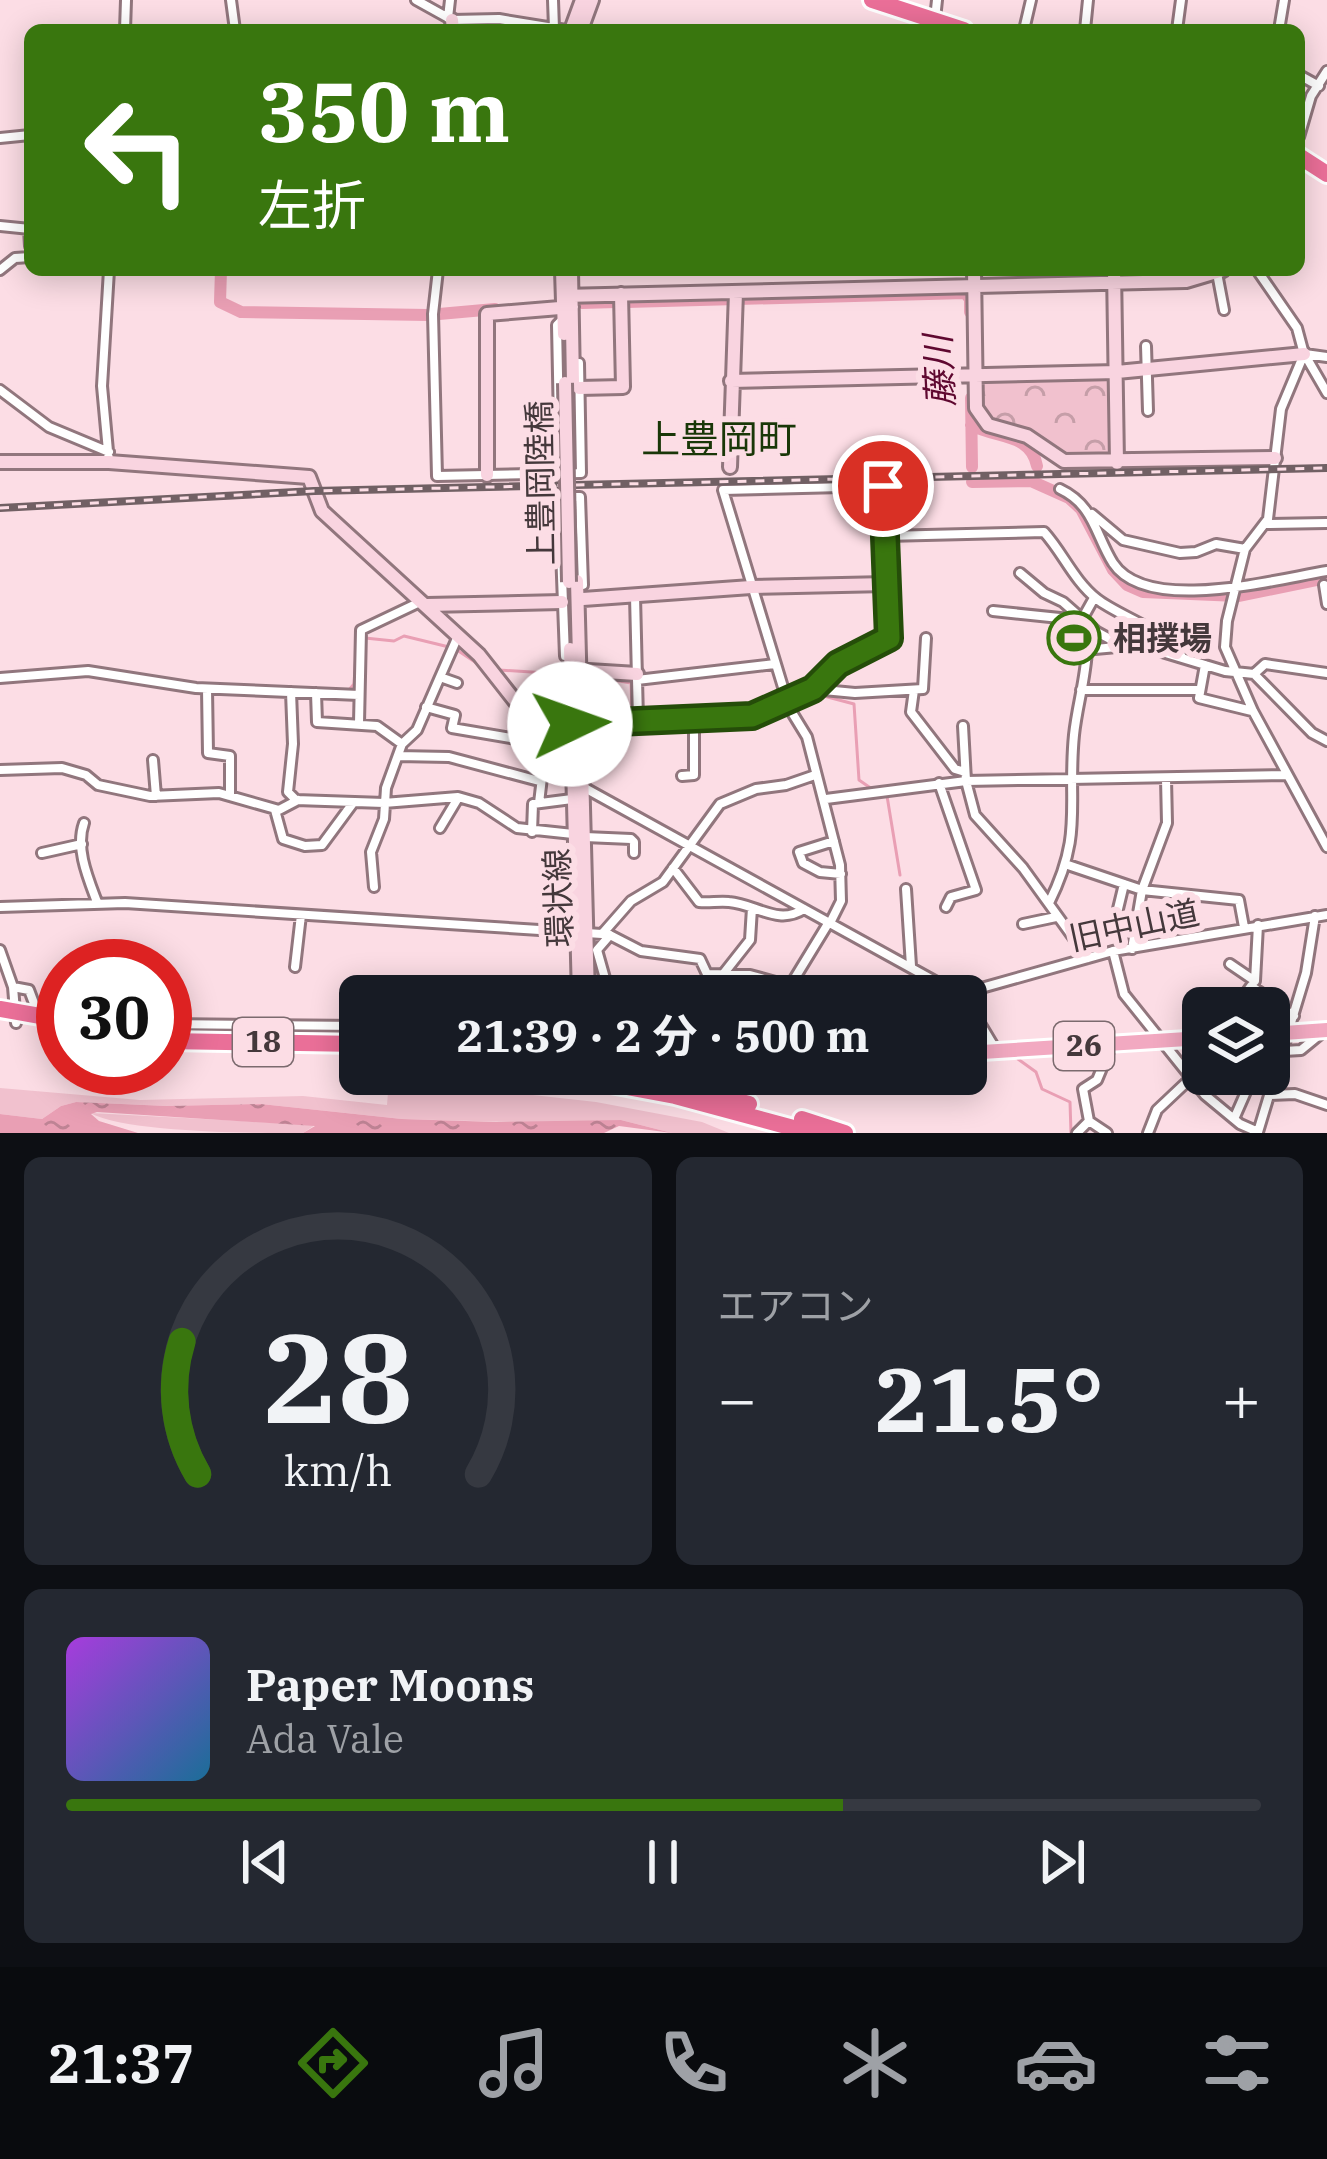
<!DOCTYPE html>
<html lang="ja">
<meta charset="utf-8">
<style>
body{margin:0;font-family:"IBM Plex Serif","Noto Sans JP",serif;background:#242831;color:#f1f3f6;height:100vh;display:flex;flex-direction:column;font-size:45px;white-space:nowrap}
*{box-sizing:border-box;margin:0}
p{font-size:39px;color:#9ea1a6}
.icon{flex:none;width:66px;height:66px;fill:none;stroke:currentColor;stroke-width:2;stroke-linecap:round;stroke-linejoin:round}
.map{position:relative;height:1133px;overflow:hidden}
.side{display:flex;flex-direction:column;gap:24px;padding:24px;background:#0d0f14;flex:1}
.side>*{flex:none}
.top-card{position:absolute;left:24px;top:24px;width:1281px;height:252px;border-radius:18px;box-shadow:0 6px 30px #0003;background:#39760e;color:#fff;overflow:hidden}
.fabs{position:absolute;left:1182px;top:987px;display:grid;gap:24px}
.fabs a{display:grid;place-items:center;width:108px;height:108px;border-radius:18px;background:#171b24;box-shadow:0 6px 30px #0003;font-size:60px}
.speed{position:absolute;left:36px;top:939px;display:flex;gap:24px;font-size:60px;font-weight:700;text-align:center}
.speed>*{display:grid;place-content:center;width:156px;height:156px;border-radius:50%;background:#171b24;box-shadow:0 6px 30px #0003;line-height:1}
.speed .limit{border:18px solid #d22;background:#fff;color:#111}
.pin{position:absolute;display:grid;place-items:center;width:102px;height:102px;color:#fff;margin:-51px;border:6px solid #fff;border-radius:50%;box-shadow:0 3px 12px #0007}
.me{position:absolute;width:132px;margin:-66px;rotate:87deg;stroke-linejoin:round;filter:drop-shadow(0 0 9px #0008)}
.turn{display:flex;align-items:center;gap:42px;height:252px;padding:0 36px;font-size:54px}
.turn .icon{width:156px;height:156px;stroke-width:2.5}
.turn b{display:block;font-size:84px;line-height:102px}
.big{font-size:90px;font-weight:700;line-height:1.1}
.side .tile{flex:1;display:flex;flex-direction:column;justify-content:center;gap:18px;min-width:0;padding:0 42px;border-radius:18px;background:#242831}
.side .dial{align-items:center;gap:0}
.dial svg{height:312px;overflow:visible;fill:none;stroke:#363941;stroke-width:7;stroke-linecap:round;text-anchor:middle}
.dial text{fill:#f1f3f6;stroke:none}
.song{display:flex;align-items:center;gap:36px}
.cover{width:144px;height:144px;border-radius:18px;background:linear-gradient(135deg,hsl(280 70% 55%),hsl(200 70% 35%))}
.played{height:12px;border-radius:6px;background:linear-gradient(90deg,#39760e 65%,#363941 65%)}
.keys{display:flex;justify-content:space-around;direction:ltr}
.heat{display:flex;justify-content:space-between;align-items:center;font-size:66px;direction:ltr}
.side .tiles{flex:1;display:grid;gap:24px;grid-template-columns:1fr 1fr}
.tile:last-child{grid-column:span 2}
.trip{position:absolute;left:339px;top:975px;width:648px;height:120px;border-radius:18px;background:#171b24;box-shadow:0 6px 30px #0003;font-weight:700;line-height:120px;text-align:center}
.tabs{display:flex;height:192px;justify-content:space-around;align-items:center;background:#090b0e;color:#9ea1a6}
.tabs .icon{width:84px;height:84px}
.tabs .on{color:#39760e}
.tabs b{font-size:54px;color:#f1f3f6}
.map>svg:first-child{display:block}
</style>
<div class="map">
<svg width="1327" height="1133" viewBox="0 0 1327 1133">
<defs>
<pattern id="park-crowns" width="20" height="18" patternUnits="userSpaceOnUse" patternTransform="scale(3)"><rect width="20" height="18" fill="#f1c1ce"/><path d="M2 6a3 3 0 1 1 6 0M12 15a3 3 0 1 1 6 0" fill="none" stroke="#c59ea8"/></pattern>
<pattern id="water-ripples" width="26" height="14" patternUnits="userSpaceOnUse" patternTransform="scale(3)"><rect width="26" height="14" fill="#e99fb4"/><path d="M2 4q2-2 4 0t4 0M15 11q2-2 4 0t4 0" fill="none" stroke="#be8394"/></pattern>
</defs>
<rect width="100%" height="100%" fill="#fcdde5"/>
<path fill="#f1c1ce" d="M389 1079 596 1102 702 1122 729 1133H672L621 1120 575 1124 402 1119 261 1104 167 1106 76 1102 61 1106 42 1119 0 1114V1088L140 1100 303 1096 387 1105Z
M90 1113 315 1125 303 1133C251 1133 129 1133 90 1113Z"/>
<path fill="url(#park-crowns)" d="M1108 377 1113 381V454L1066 457 982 413 980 384 985 379Z"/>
<path fill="url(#water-ripples)" d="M76 1102 167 1106 261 1104 402 1119 496 1122 621 1120 672 1133 619 1126 604 1133H303L315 1126 97 1112 91 1114 99 1121 138 1133H0V1114L42 1119 61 1106Z"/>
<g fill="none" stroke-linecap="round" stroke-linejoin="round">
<path stroke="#e99fb4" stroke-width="3" d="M365 638 394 641 404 636 449 647
M457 650 484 668
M56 670 89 667 112 671
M499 670 563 674
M601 678 631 683 632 712
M348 691 354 684 357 639
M820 695 854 704 859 780 872 789
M887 796 900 875
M1015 1057 1036 1072 1042 1089 1070 1102 1071 1133"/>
<path stroke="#e99fb4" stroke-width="12" d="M221 270 220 302 241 312 428 315 495 309
M627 302 965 293 970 299V312
M582 303 616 302
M971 398 972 467
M971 425C997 439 1031 433 1037 466
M972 482 1031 481 1069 498 1081 509 1113 570 1127 585 1143 592 1238 596 1327 578"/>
<g stroke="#91767d" stroke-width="14">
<path id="street" d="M231 0 235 30
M416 0 452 20 499 19 566 30
M553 0 554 28
M448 18 450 0
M935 19 937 0
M125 30 126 0
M1024 30 1031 0
M1085 30 1088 0
M1177 30 1181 0
M1279 30 1284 0
M1299 75 1319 86
M1299 137 1311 96 1327 71
M0 138 30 135
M0 226 30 229
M29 229 30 246
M0 270 15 258 30 257
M109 270 102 386 109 462
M438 270 433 314 437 476 581 473 579 363
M1257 270 1297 328 1304 354 1281 409 1268 519 1245 549 1227 621 1225 647 1253 711 1327 847
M1217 273 1224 310
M1146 346 1148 411
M1305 354 1327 357
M1305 355 1327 393
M0 390 49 427 109 452
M560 473 557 325 564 318
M1060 489C1094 505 1095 534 1113 563 1147 615 1276 579 1327 571
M1092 514 1123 540 1180 553 1196 552 1216 544 1245 549
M1266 524 1327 523
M885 536 1044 532C1063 553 1074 581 1097 599 1118 616 1174 634 1182 657
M1020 573 1044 593 1063 602 1097 632 1119 644
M1324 585 1327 604
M635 596 638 720
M1094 598 1080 623 1084 650 1139 645 1225 671 1254 674 1265 664 1327 673
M993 611 1079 620
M565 656 559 497H580L583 585
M1205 665 1199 698 1252 711
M1254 674 1312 733 1327 741
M440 677 458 636
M0 678 88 671 196 688 359 695
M637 680 775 664
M207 689 208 753 230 756V796
M813 689 855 693 923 689 926 638
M914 690 911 712 955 769 965 772
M1081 690H1199
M291 692 293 744 288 792 296 800 384 803 458 797 479 803 517 828 573 834
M316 693 317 722 377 726 402 744
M426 707 455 715 452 728 528 741 542 733
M359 723 361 630 420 602
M580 725 753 716 813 689 838 664 889 638 883 486 723 490 786 697 788 706 807 737 840 865 841 901 830 923
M963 726 966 781 975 815 1023 868 1088 958
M398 756 449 757 539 781
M153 760 156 796
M0 770 62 768 86 775 98 785 150 796 219 793 279 810 298 800
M682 776 694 775V717
M939 783 976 890 951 897 946 907
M583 787 962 996
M826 799 966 781 1287 775
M539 803 543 769 565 767
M275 810 283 839 305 846 322 845 353 803
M84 823C75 848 88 878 97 902
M440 828 458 798
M532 832 533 804 572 799
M585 837 631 839 634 842V853
M834 841 799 852 803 863 820 872 841 874
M42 853 82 844
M1068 865 1142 890 1239 900 1244 927
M673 868 699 902C709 903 719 901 729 902 756 904 778 926 804 909
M1124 884 1117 913 1120 928 1136 925
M374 887 371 852 384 819 386 788 402 744 417 730 440 677 457 683
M906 889 911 966
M1049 903C1084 833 1067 806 1074 735 1077 706 1086 678 1087 649
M0 907 125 903 602 934 631 901 663 882 720 804 756 789 786 785 815 775
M1023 924 1056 917
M606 933 641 951 700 959 707 974 750 975 790 986 829 922
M610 935 597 950 610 996
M1132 949 1142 890 1167 823 1166 779
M0 950 13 987 16 1023
M1113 951 1124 994 1205 1095 1240 1124 1258 1132
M1230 964 1255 981 1258 925
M295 967 301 915
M724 973 750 940 752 908
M13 987 29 990 35 1006 44 1009
M960 994 1113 951 1327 915
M165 1000 171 1024
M966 1000 996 1050
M1235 1008 1251 986 1294 1016
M165 1024 360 1026
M1284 1051 1301 1050 1323 1032
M953 1074 954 1082 978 1081
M1270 1095 1295 1094 1327 1105
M1234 1119 1252 1078 1273 1086
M1258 1132 1306 973 1315 916
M1077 1133 1089 1121
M1107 1133 1089 1121 1083 1089 1097 1080 1112 1044
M1148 1133 1157 1110 1192 1077"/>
</g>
<g stroke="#91767d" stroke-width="18">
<path id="secondary" d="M452 20 453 30
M571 30 582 0
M581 30 592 0
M562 270 564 334
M571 270 573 383
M974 270 976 408 988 425 1027 436 1064 461 1275 458
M1114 270 1117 463
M563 296 1186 281 1223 270
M731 381 1117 372 1304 354
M579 388 623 387 621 294
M0 462H109L309 477 322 511 479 655 582 786
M730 467 736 292
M487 475V314L572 307
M577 581 588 996
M583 599 751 587 887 584
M427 605 562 602
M570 649 579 996
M572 670 637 674"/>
</g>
<g stroke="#fff" stroke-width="20">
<path id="primary" d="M1269 1034 1327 1030
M966 1053 1203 1038
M720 1104 726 1074"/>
</g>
<g stroke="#fff" stroke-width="22">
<path id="highway" d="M872 0 964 30
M1299 156 1327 174
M0 1009 63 1020
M165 1041 360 1044
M557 1074 675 1096 812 1133
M693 1089 749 1104
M802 1119 845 1133"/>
</g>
<use href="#street" stroke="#fff" stroke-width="8"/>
<use href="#secondary" stroke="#f9d4e0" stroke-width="12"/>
<use href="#primary" stroke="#f2a9c1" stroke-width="14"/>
<use href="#highway" stroke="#ea6f98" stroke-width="16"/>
<g stroke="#716064" stroke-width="8">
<path id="rail" d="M0 508 314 491 1327 468"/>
</g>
<use href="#rail" stroke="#fcdde5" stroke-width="3" stroke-dasharray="9" stroke-linecap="butt"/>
<g stroke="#91767d" stroke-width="18" stroke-linecap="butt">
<path id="secondary-bridge" d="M565 383 569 582"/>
</g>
<use href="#secondary-bridge" stroke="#f9d4e0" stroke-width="12"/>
</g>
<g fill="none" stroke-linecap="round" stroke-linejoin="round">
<g stroke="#254d09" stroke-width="30">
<path id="route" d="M570 724 752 716 813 689 838 664 889 638 883 486"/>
</g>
<use href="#route" stroke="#39760e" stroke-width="21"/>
</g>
<defs>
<g id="stadium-ring" transform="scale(2.7)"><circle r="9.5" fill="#fcdde5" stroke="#39760e" stroke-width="1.5"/><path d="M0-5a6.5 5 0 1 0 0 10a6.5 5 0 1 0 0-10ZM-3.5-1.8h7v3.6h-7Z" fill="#39760e"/></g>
</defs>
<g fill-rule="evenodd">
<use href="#stadium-ring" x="1074" y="638"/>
</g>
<g text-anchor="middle" stroke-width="12" stroke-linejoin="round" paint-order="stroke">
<g fill="#fcdde5" stroke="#7b6a6e" stroke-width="3">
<rect x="233" y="1018" width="60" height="48" rx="9"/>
<rect x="1054" y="1022" width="60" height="48" rx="9"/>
</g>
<g font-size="30" font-weight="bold" fill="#44383b">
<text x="263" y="1052">18</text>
<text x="1084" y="1056">26</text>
</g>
<g font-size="33" fill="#44383b" stroke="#fcdde5">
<text transform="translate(540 483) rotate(-91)" y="12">上豊岡陸橋</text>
<text transform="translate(558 898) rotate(-92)" y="12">環状線</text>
<text transform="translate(1134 925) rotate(-12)" y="12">旧中山道</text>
</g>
<g font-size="33" font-weight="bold" fill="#44383b" stroke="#fcdde5" text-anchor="start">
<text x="1113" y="650">相撲場</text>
</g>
<g font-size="36" font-style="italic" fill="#5f0830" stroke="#fcdde5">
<text transform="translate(939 371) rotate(-93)" y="13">藤川</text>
</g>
<g font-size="39" fill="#193708" stroke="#fcdde5">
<text x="719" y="453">上豊岡町</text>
</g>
</g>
</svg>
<div class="fabs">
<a><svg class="icon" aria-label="layers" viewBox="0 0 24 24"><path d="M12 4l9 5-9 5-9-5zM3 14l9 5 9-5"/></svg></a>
</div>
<div class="speed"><div class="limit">30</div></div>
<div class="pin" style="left:883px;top:486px;background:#d93025"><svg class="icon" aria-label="arrive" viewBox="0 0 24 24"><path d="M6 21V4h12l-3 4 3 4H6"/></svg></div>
<svg class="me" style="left:570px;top:724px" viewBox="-20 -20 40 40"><circle r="19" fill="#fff"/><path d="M0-13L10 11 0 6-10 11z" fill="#39760e"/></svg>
<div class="trip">21:39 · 2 分 · 500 m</div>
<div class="top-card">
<div class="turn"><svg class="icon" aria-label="left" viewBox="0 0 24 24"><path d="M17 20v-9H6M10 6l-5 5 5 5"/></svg><div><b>350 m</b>左折</div></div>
</div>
</div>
<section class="side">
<div class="tiles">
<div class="tile dial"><svg viewBox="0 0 100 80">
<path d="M14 69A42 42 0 1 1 86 69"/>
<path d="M14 69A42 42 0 0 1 10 35" stroke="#39760e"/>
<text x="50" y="56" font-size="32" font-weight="700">28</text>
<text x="50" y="72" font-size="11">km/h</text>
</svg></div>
<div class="tile"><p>エアコン</p>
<div class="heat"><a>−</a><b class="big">21.5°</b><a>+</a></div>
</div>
<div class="tile">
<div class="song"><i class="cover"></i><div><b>Paper Moons</b><p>Ada Vale</p></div></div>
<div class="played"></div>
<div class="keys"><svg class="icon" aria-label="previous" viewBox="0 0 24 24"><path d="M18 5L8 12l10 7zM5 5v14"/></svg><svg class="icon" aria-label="pause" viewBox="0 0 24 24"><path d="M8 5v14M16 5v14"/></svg><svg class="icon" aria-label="next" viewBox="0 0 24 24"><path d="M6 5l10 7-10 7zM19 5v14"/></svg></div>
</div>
</div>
</section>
<nav class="tabs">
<b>21:37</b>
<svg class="icon on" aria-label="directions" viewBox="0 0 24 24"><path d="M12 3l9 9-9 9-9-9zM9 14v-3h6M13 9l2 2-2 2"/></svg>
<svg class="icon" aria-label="music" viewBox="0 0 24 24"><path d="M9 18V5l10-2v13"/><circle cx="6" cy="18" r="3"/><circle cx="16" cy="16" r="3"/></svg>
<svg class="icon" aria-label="phone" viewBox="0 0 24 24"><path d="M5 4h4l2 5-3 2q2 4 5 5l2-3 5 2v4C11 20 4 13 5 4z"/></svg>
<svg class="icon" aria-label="climate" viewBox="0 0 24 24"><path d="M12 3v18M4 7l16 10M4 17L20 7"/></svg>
<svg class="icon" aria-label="car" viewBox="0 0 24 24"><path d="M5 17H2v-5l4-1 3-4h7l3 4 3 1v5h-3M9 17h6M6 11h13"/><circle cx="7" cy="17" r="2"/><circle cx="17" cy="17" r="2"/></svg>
<svg class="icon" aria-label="filters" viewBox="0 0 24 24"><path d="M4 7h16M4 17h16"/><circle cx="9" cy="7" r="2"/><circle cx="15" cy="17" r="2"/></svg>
</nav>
